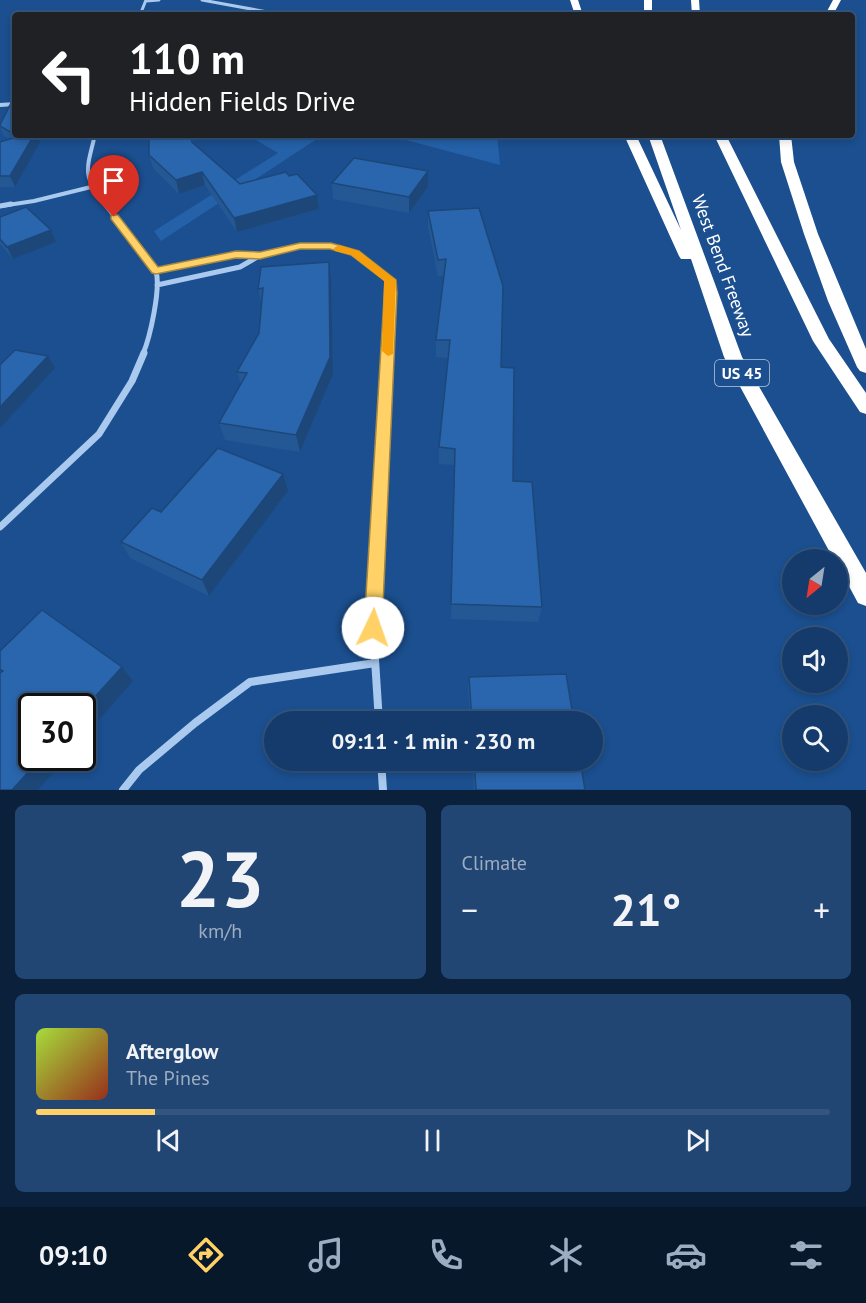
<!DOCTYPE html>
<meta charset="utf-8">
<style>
body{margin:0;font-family:"PT Sans",sans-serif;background:#214673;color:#f1f3f6;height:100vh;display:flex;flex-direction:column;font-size:22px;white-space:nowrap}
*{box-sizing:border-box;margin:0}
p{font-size:20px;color:#9dadc1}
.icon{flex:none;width:33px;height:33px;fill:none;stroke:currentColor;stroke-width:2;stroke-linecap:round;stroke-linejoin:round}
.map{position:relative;height:790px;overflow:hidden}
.side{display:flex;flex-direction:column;gap:15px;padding:15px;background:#0b203b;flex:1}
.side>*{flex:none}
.top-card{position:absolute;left:12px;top:12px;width:843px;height:126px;border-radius:6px;box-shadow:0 3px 9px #0003,0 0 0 2px #33557e;background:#202124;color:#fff;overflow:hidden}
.needle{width:39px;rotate:210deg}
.fabs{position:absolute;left:782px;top:549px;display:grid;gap:12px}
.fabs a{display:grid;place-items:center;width:66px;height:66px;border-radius:50%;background:#143b6b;box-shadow:0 3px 9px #0003,0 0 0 2px #33557e;font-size:30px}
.speed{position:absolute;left:18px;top:693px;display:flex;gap:12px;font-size:30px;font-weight:700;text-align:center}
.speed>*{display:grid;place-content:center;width:78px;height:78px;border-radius:50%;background:#143b6b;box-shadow:0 3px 9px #0003,0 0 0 2px #33557e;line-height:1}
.speed .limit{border:3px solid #111;border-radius:9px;background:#fff;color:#111}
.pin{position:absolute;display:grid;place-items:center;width:51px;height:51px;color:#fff;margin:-62px -26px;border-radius:50% 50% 50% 0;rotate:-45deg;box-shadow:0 0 6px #0007}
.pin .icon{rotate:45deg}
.me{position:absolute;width:66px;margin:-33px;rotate:3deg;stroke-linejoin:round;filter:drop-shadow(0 0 4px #0008)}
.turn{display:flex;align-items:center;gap:21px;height:126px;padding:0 18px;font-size:27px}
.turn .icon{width:78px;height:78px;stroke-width:2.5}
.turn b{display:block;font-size:42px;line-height:51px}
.big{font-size:45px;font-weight:700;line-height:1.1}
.side .widget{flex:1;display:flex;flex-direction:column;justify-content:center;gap:9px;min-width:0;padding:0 21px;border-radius:9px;background:#214673}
.side .dial{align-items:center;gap:0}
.dial b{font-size:78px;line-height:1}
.song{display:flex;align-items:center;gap:18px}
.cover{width:72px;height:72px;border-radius:9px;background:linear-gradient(135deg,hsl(80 70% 55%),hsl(10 70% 35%))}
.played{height:6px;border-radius:3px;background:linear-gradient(90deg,#ffd166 15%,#33557e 15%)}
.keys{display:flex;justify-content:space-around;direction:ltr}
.heat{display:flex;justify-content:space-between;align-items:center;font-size:33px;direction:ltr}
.side .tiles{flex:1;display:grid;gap:15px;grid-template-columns:1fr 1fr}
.widget:last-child{grid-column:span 2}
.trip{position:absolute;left:264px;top:711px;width:339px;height:60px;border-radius:30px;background:#143b6b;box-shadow:0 3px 9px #0003,0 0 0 2px #33557e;font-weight:700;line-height:60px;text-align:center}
.tabs{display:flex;height:96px;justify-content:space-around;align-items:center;background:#08182b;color:#9dadc1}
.tabs .icon{width:42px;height:42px}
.tabs .current{color:#ffd166}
.tabs b{font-size:27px;color:#f1f3f6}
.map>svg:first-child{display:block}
</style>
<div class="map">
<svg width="866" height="790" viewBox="0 0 866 790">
<rect width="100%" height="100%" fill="#1b4f8f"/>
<path fill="#2461a8" d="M247 135H323L161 241 154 231 278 153Z
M387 135H497L500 165Z"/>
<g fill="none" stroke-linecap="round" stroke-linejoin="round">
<path stroke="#a9c9ee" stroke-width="3" d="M202 0 284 15
M146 1 159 0
M140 15 146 0
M297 15 312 14"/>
<path stroke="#a9c9ee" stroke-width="4" d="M0 105 15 104
M95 135C86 171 82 176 106 206
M1 206 34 201 91 187"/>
<path stroke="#a9c9ee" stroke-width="5" d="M105 204C114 216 153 261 156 271 161 289 150 337 143 354
M0 206 11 204
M156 270 235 254 260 256 300 246H331L355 253 390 280 388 354
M157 285 240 267 259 256"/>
<path stroke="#a9c9ee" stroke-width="7" d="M0 527 99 434 132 381 144 353
M377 545 388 353"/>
<path stroke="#a9c9ee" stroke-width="8" d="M378 544 373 628 379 722
M381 760 383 790
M123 790 139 770 195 723 250 682 375 663"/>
<path fill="#fff" fill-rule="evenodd" d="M570 0H578L583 15H575Z
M644 0H652V15H644Z
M691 0H699L700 15H692Z
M833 0H841L833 15H825Z
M624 135H636L681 230 648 135H660L742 357 866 573V606L858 603 837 564V560H834L724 357 691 259H681L679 256Z
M714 135H726L829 339 866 393V414L860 412 813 341Z
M779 135H791L794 162 818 234 866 349V373L860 371 857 367 828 301 804 234 781 162Z"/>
</g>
<path fill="#245895" d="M15 95V135L40 142 15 187H0V142L10 139 4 136 0 127V125Z
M149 135H193L194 144 240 184 319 209 237 232 205 185 179 194 153 168 149 155Z
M428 171V187L409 213 333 199 332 183Z
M428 211 501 367 513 481 542 607 538 622 451 619 454 465 439 464V447L449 358 436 357V340L444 276H438L428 227Z
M0 217 56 242 13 259 0 244Z
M329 262 331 279 333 374 300 452 225 440 219 423 241 384 237 372 259 333 262 304 258 289Z
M288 491 209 596 130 558 121 542 161 512Z
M469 677 574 722H470L468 690Z
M472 760H580L585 790H474Z"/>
<path fill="#1d4779" d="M15 129V135H22L17 143 12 133Z
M34 135H38L40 142 15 187 10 176Z
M428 171V187L409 213V197Z
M202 172 205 185 179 194 176 180Z
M317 195 319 209 237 232 234 218Z
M51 230 56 242 13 259 7 247Z
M329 262 331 279 333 374 300 452 296 435Z
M48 356 55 368 0 428V407Z
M283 474 288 491 209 596 202 580Z
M122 667 133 681 82 739V711Z
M41 758H66L38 790H12Z"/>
<path fill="#2a66ad" stroke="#1d4779" stroke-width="1.5" d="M15 95V129L12 133 0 126V125Z
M23 135H34L10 176H0V142Z
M149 135H191L192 142 240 184 286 172 289 176 297 174 317 195 234 218 202 172 176 180 149 155Z
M354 158 428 171 409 197 332 183Z
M26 207 51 230 7 247 0 239V217Z
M479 208 503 286 501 367 514 368 513 481 532 482 542 607 451 604 455 449 439 447 450 340H436L446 259 438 260 428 211Z
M329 262 330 357 296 435 219 423 247 373 237 372 259 333 263 288 258 289 261 267Z
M15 350 48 356 0 407V365Z
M218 448 283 474 202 580 121 542 152 508 161 512Z
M42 610 122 667 82 711V706H32V758H41L12 790H0V673L3 671 0 669V651Z
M566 674 574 722H472L469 677Z
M474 760H580L585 790H476Z"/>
<path fill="#ffd166" stroke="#a68842" stroke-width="1.5" d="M111 215H118L158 267 236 251 260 252 300 243H331L359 251 396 280 397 293 382 628 379 634 373 636 366 634 364 628 385 281 351 255 330 249H300L260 259 236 258 156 274 152 273 111 219Z"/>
<path fill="#f59e0b" d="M339 245 359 251 396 280 393 354 388 356 382 351 384 281 351 255 335 251 334 248Z"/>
<g text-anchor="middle" stroke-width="6" stroke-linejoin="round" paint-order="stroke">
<rect fill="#1b4f8f" stroke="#bbcadd" stroke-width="1.5" x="715" y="360" width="54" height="26" rx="4.5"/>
<g font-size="16" font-weight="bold" fill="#fff">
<text x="742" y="379">US 45</text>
</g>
<g font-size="18" fill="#fff" stroke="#1b4f8f">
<text transform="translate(723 266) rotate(70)" y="6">West Bend Freeway</text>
</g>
</g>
</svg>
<div class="fabs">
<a><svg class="needle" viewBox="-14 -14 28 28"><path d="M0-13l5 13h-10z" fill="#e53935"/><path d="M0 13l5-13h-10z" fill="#9dadc1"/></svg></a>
<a><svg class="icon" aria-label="sound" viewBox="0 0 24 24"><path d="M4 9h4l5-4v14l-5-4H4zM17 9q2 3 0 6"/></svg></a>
<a><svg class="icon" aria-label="search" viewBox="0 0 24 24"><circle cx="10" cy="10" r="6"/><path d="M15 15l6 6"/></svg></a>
</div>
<div class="speed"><div class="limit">30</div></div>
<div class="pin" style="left:114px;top:217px;background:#d93025"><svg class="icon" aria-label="arrive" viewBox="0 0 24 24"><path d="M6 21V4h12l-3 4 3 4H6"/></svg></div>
<svg class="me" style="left:373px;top:628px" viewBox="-20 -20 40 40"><circle r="19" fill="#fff"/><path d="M0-13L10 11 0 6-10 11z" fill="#ffd166"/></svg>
<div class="trip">09:11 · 1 min · 230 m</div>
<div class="top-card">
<div class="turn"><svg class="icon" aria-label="left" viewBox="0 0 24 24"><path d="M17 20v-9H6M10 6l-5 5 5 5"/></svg><div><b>110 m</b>Hidden Fields Drive</div></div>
</div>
</div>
<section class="side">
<div class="tiles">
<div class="widget dial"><b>23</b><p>km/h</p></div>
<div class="widget"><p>Climate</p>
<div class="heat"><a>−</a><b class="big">21°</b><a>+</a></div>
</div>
<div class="widget">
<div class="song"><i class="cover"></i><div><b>Afterglow</b><p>The Pines</p></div></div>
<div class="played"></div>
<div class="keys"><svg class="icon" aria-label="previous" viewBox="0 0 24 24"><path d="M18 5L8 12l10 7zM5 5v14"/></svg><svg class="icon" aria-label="pause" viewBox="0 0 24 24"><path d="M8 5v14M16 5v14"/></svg><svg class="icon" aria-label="next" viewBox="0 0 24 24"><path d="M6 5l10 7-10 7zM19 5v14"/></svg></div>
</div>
</div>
</section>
<nav class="tabs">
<b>09:10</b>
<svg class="icon current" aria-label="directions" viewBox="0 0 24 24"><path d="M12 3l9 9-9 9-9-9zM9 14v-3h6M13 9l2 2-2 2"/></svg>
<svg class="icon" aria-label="music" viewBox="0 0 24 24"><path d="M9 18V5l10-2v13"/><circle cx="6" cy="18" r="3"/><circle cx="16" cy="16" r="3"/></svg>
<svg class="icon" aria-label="phone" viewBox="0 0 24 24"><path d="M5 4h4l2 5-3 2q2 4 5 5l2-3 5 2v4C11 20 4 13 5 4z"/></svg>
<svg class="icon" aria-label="climate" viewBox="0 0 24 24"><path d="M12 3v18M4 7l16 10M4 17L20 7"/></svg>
<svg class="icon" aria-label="car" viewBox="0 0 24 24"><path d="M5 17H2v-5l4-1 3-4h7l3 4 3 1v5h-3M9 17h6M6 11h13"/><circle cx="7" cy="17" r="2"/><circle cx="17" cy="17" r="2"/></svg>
<svg class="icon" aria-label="filters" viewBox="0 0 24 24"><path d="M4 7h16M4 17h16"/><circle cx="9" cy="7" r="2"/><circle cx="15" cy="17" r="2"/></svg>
</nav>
